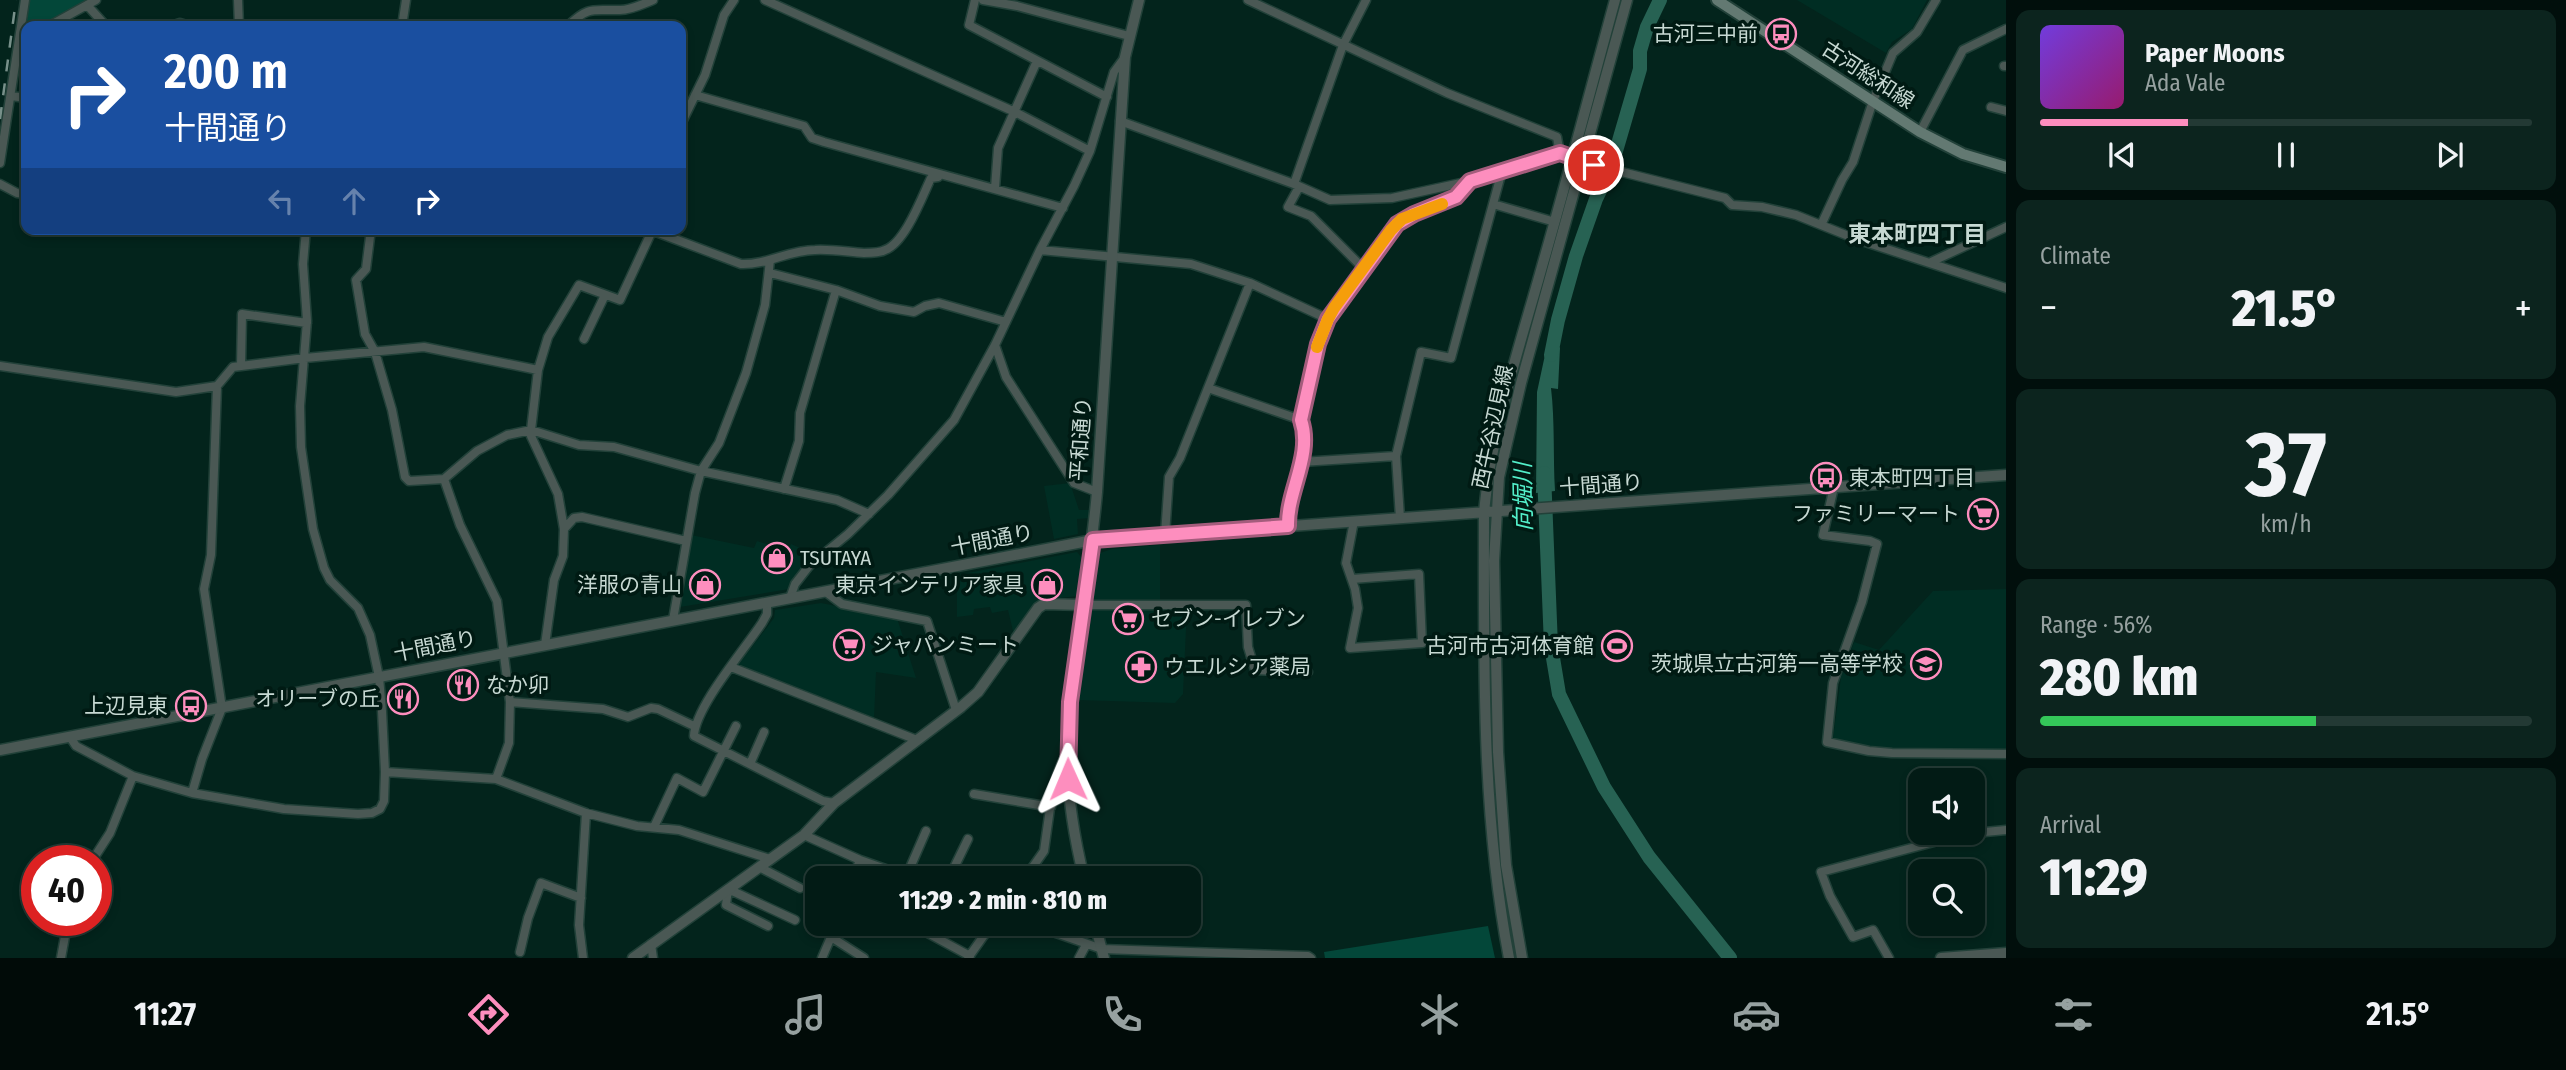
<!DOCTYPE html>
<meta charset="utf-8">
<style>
body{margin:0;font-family:"Fira Sans Condensed","Noto Sans JP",sans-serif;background:#0c241e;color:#f1f3f6;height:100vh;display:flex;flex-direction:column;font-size:26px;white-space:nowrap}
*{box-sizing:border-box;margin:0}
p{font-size:23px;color:#96a1a0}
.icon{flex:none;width:38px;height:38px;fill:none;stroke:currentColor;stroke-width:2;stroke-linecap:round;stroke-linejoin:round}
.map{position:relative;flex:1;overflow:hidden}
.side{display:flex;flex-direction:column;gap:10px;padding:10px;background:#010f0c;width:560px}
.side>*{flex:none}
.top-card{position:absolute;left:21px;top:21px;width:665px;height:214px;border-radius:14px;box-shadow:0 4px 10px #0003,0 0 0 2px #233934;background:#1a4fa0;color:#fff;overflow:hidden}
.buttons{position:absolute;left:1908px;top:768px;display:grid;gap:14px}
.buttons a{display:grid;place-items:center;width:77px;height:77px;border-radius:14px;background:#021b15;box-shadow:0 4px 10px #0003,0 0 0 2px #233934;font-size:35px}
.speed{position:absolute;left:21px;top:845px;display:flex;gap:14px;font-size:35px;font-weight:700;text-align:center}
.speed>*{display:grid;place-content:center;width:91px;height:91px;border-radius:50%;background:#021b15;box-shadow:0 4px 10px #0003,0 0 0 2px #233934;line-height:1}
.speed .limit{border:10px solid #d22;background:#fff;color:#111}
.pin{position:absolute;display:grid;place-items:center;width:60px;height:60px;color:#fff;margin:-30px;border:4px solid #fff;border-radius:50%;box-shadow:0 2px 7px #0007}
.me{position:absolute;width:77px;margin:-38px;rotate:359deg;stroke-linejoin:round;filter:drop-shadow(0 0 5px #0008)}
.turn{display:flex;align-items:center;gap:24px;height:147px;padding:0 28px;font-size:32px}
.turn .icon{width:91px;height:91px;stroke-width:2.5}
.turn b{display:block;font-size:49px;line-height:60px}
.lanes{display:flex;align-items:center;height:66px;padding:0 28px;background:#0003;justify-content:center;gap:35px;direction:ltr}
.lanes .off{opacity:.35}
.big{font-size:52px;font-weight:800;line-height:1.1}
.side .widget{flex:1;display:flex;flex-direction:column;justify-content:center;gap:10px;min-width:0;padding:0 24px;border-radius:14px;background:#0c241e}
.side .dial{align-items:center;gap:0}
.dial b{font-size:91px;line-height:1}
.song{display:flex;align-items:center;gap:21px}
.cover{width:84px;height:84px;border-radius:10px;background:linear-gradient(135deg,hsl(260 70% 55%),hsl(320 70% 35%))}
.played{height:7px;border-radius:4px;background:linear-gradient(90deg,#fd8ebe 30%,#233934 30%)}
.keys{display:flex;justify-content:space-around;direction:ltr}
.heat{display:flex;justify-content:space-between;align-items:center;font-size:38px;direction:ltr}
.charge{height:10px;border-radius:5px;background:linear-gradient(90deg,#34c759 56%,#233934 0)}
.trip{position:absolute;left:805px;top:866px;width:396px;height:70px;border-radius:14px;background:#021b15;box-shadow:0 4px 10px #0003,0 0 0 2px #233934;font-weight:800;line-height:70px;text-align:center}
.tabs{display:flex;height:112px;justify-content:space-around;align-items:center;background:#010b08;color:#96a1a0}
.tabs .icon{width:49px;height:49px}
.tabs .on{color:#fd8ebe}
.tabs b{font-size:32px;color:#f1f3f6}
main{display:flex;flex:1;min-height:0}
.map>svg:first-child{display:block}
</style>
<main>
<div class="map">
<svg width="2006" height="958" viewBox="0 0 2006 958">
<rect width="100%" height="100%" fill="#03241c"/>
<path fill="#002d23" d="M1797 0H1927L1912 29 1892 42 1886 53Z
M1070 483 1079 510H1091V518L1077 519 1078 534 1054 539 1044 486Z
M691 535 754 548 757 541 788 551 791 544 816 555 800 571 789 589 680 607Z
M1160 545V601L1092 602 1090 600 1100 553 1112 549Z
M1077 552 1083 559 1077 596 1044 600 1031 608 1014 635 1008 610 992 613 990 607 974 609 973 615 957 617V575Z
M2006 589V753L1881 750 1833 738 1841 677 1854 642 1879 650 1933 591Z
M821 603 897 618 916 678 876 672 874 719 738 665 774 618 775 610Z
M1092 607H1187L1183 694 1175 703 1077 700 1089 609Z"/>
<path fill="#034739" d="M25 0H96L49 26H26V44L18 51Z
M1488 926 1495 958H1325L1324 952Z"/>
<path fill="#276253" d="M1554 338 1560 348 1558 389 1551 388C1555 422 1553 457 1555 491L1536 493 1537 392 1548 341Z"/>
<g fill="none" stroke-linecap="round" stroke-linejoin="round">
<path stroke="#276253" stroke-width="14" d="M1551 355 1558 320 1576 256 1596 199 1611 168 1640 69V51L1647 27 1660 0
M1544 473 1551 646 1559 694 1604 787 1649 857 1730 958"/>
<g stroke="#224139" stroke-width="11">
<path id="minor" d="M238 0 239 26
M765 0 1015 112 1090 151
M975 0 969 25 1107 97
M983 0 1017 6 1129 36
M1248 0 1447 93 1557 137 1560 154
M87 5 106 26
M49 26 96 0
M171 26 180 23 190 26
M402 26 406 0
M568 26C589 5 594 11 620 10 631 10 643 4 653 0
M2004 66H2006
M695 95 804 126 812 138 824 142 1063 208
M11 96 26 98
M1991 107 2006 111
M1120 121 1294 184 1330 200 1392 198 1470 181 1560 154 1594 165 1725 198 1732 205 1762 207 1796 215 1856 239 2006 288
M681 124 705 75 724 15 734 0
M1920 132 1963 50 2006 29
M0 163 25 0
M0 184 17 193 26 194
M1294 184 1343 45 1366 0
M1299 187 1288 207 1311 216 1364 269
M995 188 998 148 1037 61
M1493 204 1555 222
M1822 223 1842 180 1853 162 1873 101 1893 53 1917 32 1936 0
M371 229 366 269 356 280 365 334 375 352 392 410 405 477 409 481 444 479 460 525 497 601 510 702 509 743 496 779
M648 229 741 264C767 265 789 250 815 250 831 249 848 252 864 253 870 253 880 253 885 250 905 243 922 197 931 178L938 177
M1040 250 1191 264 1250 283 1328 319
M1931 262 2006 227
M770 273 836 290
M584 339 605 295
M995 345 1006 377 1074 483 1097 492
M0 366 176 392 217 386
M241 366 242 314 307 323
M1208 388 1301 420
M1396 456 1421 352 1451 358 1502 171
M1301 462 1396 456 1400 518
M444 479 477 451 507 435 531 430 579 445 614 447 701 471 837 500 869 514
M1834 487 1823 535 1870 541 1877 544 1862 602 1833 683 1827 742 1869 751 1892 753 2006 754
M784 489 799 441 800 413 836 290 880 306 914 312 925 306 939 303 1006 322
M1288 526V516L1298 478 1305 433 1301 420 1318 344 1328 319 1397 224 1414 214 1456 197 1470 181
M564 529 574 518 582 517 686 541
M1165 535 1169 477 1180 458 1250 283
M1352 579 1419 574 1422 643 1350 648 1358 608 1355 589 1346 563 1354 521
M826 592 842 604 927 621 956 710
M790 598 795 584 809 566 848 534 888 495 954 420 995 345 1040 250 1074 186 1090 151 1114 72 1125 57
M767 603V614L762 623C745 649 695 707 694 736L823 801 834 803
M1084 605H1246L1248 647 1255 670 1308 672
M673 620 695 493 701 471 719 443 746 373 765 305 770 260
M545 645 554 580 563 556 564 529 558 494 531 436V430L538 370 548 337 579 285 620 300 652 231
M731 667 917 740
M510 702 603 709 628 717 651 708 658 709 694 726
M70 737 76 746 133 776 192 793 284 809 358 814 372 813 380 809 384 801 385 772 382 711 379 677 370 635 358 608 330 580 324 568 313 529 301 447 300 406 307 321 303 264 306 229
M750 764 764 732
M385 772 496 779 586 813 637 826 679 830 770 859
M192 793 202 759 222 708 204 589 211 555 217 386 233 367 305 358 424 347 538 370
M974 794 1051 807
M654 827 677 778 703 792 736 726
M804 835 860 860 911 878
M92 861 110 833 133 776
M759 867 800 888
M906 877 926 831
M853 878 860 860
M949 878 968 839
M1025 878 1044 851 1053 787 1058 782 1068 779
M836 924 831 937 864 958
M911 924 970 956
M1030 924 1102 949 1308 956 1311 958
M768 926 726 905 728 889 795 920
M651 944 653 958
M520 952 528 918 541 883 581 898
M61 958 68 920
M583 958 579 925 586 813
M822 958 831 937
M968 958 992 924
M1079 958 1086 945
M1889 958 1873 930 1853 937 1830 896 1821 872 1964 834 2006 830"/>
</g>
<g stroke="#224139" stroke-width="13">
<path id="tertiary" d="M0 750 1093 540 2006 475
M1084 878C1073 833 1066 788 1067 741 1070 658 1090 575 1097 492L1125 57 1139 0
M1095 924 1104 958
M633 958 804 835 834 803 961 707 978 692 1038 608 1044 604 1084 605
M1509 958C1481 812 1484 660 1484 512 1492 426 1520 346 1543 263 1568 176 1591 88 1615 0
M1522 958 1506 865 1498 752 1494 561 1499 477 1521 383 1627 0
M1941 958 2006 953"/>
</g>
<g stroke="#224139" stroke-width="14">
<path id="secondary" d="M1717 0 1920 132 1963 154 2006 167"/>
</g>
<use href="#minor" stroke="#4a5854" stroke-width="8"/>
<use href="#tertiary" stroke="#4a5854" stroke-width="10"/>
<use href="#secondary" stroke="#637972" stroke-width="10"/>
<path stroke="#78908a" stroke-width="2.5" stroke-dasharray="12 12" stroke-linecap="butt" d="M0 119 16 0"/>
</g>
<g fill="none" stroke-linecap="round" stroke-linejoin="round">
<g stroke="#a45c7c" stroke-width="18">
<path id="route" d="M1068 779 1070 702 1093 540 1288 526C1287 491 1313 455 1301 420L1318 344 1328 319 1397 224 1414 214 1456 197 1470 181 1560 153 1594 165"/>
</g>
<use href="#route" stroke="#fd8ebe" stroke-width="12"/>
<path stroke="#f59e0b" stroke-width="12" d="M1317 347 1328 319 1334 308 1391 230 1402 219 1442 204"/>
</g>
<defs>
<g id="bus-ring" transform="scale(1.575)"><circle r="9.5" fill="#001a13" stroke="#fd8ebe" stroke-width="1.5"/><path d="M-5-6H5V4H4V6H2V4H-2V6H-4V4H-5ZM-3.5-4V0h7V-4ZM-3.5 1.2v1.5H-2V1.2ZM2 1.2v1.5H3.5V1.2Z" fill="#fd8ebe"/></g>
<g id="supermarket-ring" transform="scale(1.575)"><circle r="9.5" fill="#001a13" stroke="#fd8ebe" stroke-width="1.5"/><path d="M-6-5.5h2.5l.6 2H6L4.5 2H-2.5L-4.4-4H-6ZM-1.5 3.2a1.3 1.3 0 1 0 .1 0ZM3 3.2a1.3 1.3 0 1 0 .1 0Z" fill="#fd8ebe"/></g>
<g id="shop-ring" transform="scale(1.575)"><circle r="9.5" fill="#001a13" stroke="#fd8ebe" stroke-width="1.5"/><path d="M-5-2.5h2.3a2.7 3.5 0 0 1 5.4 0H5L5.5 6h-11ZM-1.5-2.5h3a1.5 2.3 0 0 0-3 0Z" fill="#fd8ebe"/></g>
<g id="stadium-ring" transform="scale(1.575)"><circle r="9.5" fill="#001a13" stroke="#fd8ebe" stroke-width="1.5"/><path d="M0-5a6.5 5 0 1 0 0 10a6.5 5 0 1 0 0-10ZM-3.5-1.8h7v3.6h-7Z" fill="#fd8ebe"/></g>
<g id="school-ring" transform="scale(1.575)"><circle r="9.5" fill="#001a13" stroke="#fd8ebe" stroke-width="1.5"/><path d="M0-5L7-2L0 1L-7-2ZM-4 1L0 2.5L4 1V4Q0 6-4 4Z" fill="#fd8ebe"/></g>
<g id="pharmacy-ring" transform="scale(1.575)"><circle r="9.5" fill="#001a13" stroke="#fd8ebe" stroke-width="1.5"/><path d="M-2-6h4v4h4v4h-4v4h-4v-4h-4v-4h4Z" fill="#fd8ebe"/></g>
<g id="restaurant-ring" transform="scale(1.575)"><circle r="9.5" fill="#001a13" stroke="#fd8ebe" stroke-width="1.5"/><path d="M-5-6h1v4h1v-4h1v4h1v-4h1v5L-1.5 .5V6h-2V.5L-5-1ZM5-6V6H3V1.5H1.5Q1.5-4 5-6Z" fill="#fd8ebe"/></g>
</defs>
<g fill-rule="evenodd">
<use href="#bus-ring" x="1781" y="34"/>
<use href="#bus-ring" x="1826" y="478"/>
<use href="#supermarket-ring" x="1983" y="514"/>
<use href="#shop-ring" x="777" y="558"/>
<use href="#shop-ring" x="705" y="585"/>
<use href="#shop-ring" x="1047" y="585"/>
<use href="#supermarket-ring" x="1128" y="619"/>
<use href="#supermarket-ring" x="849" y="645"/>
<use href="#stadium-ring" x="1617" y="646"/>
<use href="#school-ring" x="1926" y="664"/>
<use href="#pharmacy-ring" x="1141" y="667"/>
<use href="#restaurant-ring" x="463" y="685"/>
<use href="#restaurant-ring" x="403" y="699"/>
<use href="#bus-ring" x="191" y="706"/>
</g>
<g text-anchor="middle" stroke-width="7" stroke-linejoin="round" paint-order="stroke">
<g font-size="21" fill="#c7d9d3" stroke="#001a13" text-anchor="end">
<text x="1758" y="41">古河三中前</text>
<text x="1849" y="485" text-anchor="start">東本町四丁目</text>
<text x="1960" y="521">ファミリーマート</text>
<text x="800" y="565" text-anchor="start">TSUTAYA</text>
<text x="682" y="592">洋服の青山</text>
<text x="1024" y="592">東京インテリア家具</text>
<text x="1151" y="626" text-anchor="start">セブン-イレブン</text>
<text x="872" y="652" text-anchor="start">ジャパンミート</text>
<text x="1594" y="653">古河市古河体育館</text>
<text x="1903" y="671">茨城県立古河第一高等学校</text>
<text x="1164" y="674" text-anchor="start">ウエルシア薬局</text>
<text x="486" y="692" text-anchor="start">なか卯</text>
<text x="380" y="706">オリーブの丘</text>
<text x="168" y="713">上辺見東</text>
</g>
<g font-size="21" fill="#c7d9d3" stroke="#001a13">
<text transform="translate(1868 75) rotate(33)" y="7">古河総和線</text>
<text transform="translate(1493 427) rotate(-78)" y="7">西牛谷辺見線</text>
<text transform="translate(1081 439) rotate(-86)" y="7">平和通り</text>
<text transform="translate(1601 485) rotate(-4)" y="7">十間通り</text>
<text transform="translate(992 540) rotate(-11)" y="7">十間通り</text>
<text transform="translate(435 646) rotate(-11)" y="7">十間通り</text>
</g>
<g font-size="23" font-weight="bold" fill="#c7d9d3" stroke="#001a13">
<text x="1917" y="242">東本町四丁目</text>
</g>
<g font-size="23" font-style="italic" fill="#52eec9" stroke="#001a13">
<text transform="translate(1523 497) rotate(-91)" y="8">向堀川</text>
</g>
</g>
</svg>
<div class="buttons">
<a><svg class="icon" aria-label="sound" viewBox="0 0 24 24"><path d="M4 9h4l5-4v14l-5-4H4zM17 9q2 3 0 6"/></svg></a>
<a><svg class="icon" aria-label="search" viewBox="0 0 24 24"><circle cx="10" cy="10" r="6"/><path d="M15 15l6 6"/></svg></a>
</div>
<div class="speed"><div class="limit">40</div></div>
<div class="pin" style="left:1594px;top:165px;background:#d93025"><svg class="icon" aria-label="arrive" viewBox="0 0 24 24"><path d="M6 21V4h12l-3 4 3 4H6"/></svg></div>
<svg class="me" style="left:1068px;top:779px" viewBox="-20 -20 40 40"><path d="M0-17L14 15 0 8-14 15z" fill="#fd8ebe" stroke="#fff" stroke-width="4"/></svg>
<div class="trip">11:29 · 2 min · 810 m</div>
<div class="top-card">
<div class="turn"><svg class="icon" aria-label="right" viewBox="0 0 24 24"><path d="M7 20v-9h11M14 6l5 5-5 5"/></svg><div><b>200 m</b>十間通り</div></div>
<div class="lanes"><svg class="icon off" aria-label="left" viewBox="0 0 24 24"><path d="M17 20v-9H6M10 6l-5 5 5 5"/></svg><svg class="icon off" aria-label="ahead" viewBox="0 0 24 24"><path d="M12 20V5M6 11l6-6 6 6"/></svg><svg class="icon" aria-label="right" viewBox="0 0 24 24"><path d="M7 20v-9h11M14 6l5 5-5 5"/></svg></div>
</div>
</div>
<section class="side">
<div class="widget">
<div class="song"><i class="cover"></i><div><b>Paper Moons</b><p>Ada Vale</p></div></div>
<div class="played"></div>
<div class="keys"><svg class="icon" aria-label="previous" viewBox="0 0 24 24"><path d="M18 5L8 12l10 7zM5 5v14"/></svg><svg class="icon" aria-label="pause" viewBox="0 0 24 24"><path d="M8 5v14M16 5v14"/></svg><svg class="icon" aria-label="next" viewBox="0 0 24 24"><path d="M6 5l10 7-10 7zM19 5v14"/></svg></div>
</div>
<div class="widget"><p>Climate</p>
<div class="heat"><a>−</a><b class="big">21.5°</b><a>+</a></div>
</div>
<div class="widget dial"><b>37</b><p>km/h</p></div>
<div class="widget"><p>Range · 56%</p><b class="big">280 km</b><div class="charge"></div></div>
<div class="widget"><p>Arrival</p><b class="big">11:29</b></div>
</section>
</main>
<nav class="tabs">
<b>11:27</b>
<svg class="icon on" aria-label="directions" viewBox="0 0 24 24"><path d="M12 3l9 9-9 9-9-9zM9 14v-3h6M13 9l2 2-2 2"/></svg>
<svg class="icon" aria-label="music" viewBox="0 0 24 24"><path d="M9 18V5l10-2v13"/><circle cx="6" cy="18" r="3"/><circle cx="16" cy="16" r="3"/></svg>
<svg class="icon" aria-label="phone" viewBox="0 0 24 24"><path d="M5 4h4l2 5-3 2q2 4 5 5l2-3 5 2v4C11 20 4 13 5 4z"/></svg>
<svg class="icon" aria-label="climate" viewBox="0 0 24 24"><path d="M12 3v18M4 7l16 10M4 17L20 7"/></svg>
<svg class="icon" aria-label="car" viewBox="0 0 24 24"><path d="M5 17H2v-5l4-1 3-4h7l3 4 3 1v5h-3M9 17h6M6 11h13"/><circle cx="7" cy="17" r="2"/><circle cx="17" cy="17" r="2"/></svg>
<svg class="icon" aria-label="filters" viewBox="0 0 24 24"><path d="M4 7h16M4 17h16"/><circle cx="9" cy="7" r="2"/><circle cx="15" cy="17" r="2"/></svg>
<b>21.5°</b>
</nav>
